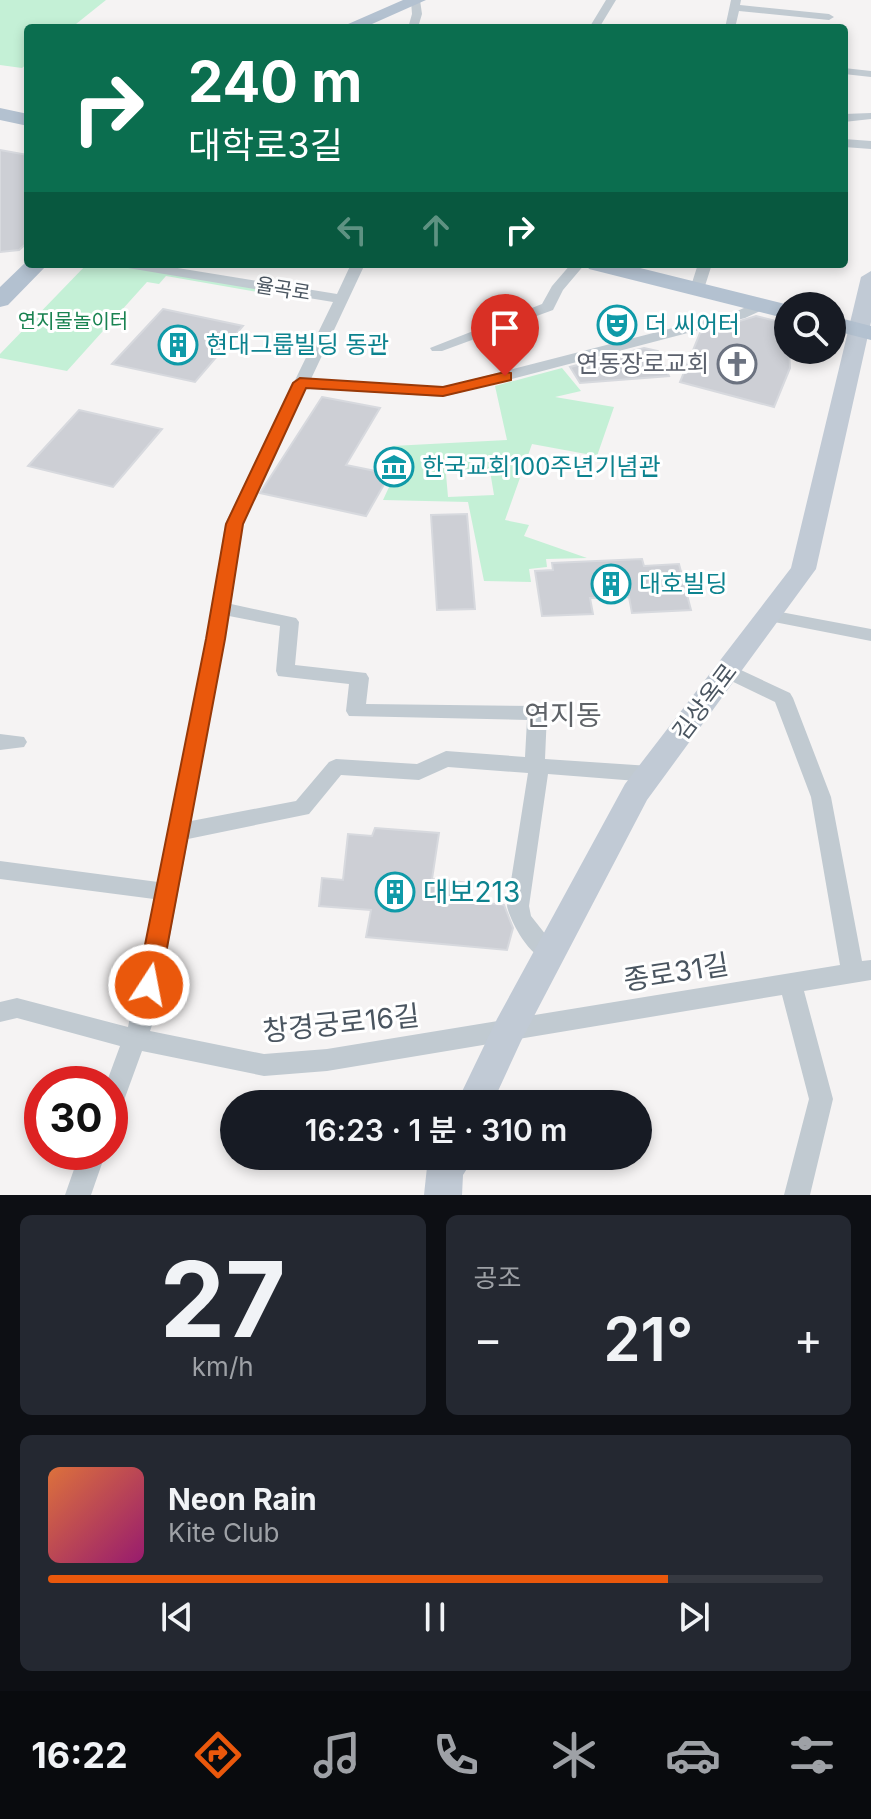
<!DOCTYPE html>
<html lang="ko">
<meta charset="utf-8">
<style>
body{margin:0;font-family:Inter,"Noto Sans KR",sans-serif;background:#242831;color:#f1f3f6;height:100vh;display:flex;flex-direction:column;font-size:30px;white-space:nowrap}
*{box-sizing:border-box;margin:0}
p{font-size:26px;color:#9ea1a6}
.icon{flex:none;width:44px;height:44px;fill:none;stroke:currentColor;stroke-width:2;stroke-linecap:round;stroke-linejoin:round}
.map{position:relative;height:1195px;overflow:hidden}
.panel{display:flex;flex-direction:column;gap:20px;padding:20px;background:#0d0f14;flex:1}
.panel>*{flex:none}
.hud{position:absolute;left:24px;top:24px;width:824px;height:244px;border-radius:8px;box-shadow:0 4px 12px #0003;background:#0b6e4f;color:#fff;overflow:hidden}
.buttons{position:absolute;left:774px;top:292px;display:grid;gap:16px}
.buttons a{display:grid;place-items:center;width:72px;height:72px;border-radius:50%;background:#171b24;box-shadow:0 4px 12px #0003;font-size:40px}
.speed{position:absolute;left:24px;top:1066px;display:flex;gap:16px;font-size:40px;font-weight:700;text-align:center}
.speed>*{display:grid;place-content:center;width:104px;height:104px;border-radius:50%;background:#171b24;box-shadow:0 4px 12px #0003;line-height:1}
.speed .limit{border:12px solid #d22;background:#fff;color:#111}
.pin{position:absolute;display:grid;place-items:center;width:68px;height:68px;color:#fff;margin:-82px -34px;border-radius:50% 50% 50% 0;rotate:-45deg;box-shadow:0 0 8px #0007}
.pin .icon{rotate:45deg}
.me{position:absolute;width:88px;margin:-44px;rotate:11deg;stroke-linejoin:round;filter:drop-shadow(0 0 6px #0008)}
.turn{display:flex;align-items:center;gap:28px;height:168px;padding:0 32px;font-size:36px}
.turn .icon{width:104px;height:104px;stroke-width:2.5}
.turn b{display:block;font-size:56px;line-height:68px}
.lanes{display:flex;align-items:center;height:76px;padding:0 32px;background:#0003;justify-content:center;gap:40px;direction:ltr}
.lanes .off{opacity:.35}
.big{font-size:60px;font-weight:600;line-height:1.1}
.panel .tile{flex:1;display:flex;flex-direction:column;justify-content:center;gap:12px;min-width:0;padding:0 28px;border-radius:12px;background:#242831}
.panel .dial{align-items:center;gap:0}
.dial b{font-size:104px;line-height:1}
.song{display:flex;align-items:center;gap:24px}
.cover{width:96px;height:96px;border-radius:12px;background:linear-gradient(135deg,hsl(20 70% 55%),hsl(320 70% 35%))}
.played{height:8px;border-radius:4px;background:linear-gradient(90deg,#ea580c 80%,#363941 80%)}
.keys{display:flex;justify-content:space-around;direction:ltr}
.heat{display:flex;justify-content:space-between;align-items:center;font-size:44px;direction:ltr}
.panel .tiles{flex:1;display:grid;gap:20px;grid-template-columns:1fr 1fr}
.tile:last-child{grid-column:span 2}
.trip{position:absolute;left:220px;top:1090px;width:432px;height:80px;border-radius:40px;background:#171b24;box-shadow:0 4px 12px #0003;font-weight:600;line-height:80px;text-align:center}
.tabs{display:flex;height:128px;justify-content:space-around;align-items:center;background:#090b0e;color:#9ea1a6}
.tabs .icon{width:56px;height:56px}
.tabs .selected{color:#ea580c}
.tabs b{font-size:36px;color:#f1f3f6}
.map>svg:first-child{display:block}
</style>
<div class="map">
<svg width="871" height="1195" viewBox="0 0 871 1195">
<rect width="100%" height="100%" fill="#f5f3f3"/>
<path fill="#c4f0d6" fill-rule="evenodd" d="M0 0H106L71 28H28V63L22 68 0 65Z
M87 264H113L271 291 269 294 166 276 159 284 147 282 67 371 0 358V354Z
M562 368 581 391 555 397 614 407 597 456 532 444 505 520 529 525 524 536 587 558 546 559 547 567 529 569 531 582 484 581 468 502 383 500 396 472 377 468 392 446 507 440 495 386ZM490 471 494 495 448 497 446 474Z"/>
<path fill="#cdcfd5" stroke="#d7d9de" stroke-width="2" d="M0 150 28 155V242L19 250 0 252Z
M163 309 243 326 195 382 112 364Z
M756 316 788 324 790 368 774 407 680 382 700 333Z
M644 348 658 351 669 376 580 383 570 367Z
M322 397 380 408 346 465 390 474 366 516 260 493Z
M79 410 162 429 113 487 28 466Z
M467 514 475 609 437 610 431 515Z
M642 559 644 566 679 564 691 610 632 613 629 597 590 598 593 614 542 616 535 571 553 570 552 563Z
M375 828 439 833 432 879 470 883 469 901 504 905 513 928 507 950 366 937 371 910 319 906 322 878 343 880 348 834 372 836Z"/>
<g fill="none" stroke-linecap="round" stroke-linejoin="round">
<path fill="#c1cad1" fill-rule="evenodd" d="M420 0 422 14 419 24 441 28H408L412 14 411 1Z
M606 0H616L599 28H589Z
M731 0H741L740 5 829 14 834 17 829 20 739 11 735 28H725Z
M844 68 871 71V77L844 74Z
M871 113V119L844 122V114Z
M844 139 871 141V149L844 147Z
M121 264H153L337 294 351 264H365L311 379 443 387 735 312 757 302H767V308L745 318 443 397 306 388 243 524 231 604 296 618 299 622 295 665 366 673 369 678 366 704 537 706 544 708 547 713 545 759 650 766 657 768 660 774 657 780 650 782 548 774 529 906 531 916 561 954 558 961C536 969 511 925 507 906L528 773 448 767 419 780 341 775 309 814 188 839 155 1017 150 1031 264 1054 327 1049 840 965 811 797 775 702 721 676 719 671 721 666 728 664 790 693 793 698 831 797 862 961 871 960V980L804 991 833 1099 810 1195H784L809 1099 782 995 327 1071 264 1076 142 1051 119 1114 110 1118V1084H106L120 1046 17 1018 0 1022V1002L17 998 128 1027 154 899 0 879V861L158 882 212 608 225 524 333 302 128 268ZM229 616 280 626 276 671 278 676 349 684 346 711 349 716 527 720 525 757 446 751 417 764 336 759 329 762 296 801 191 821Z
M571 264H585L563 290 553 310 442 351H432L430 348 542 304 552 286Z
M698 264H712L704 289 697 293 690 289Z
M770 610 871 629V641L764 620 761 616Z
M0 734 24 737 27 742 24 747 0 750Z
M80 1152H106L91 1195H65Z"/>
<path fill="#c1cad5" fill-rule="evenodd" d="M871 271V322L816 569 647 800 521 1041 492 1104H456L497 1019 625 784 791 568 861 277Z
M431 1156H475L463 1175 462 1195H424L427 1167Z"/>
<path fill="#b3c1d0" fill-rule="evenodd" d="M403 0H426L363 28H339Z
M0 108 28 114V126L0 120Z
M28 260V264H48L8 305 0 307V287Z
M586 264H624L793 306H788V319L589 269Z
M832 316 871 326V340L832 330Z"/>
</g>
<path fill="#ea580c" stroke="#983908" stroke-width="2" d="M505 372 511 373V380L443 396 306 388 243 524 225 639 160 985 157 993 149 996 140 993 137 985 206 639 226 524 293 383 300 378 443 387Z"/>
<defs>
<g id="theatre-ring" transform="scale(2)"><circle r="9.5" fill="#fff" stroke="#0f9aa8" stroke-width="1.5"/><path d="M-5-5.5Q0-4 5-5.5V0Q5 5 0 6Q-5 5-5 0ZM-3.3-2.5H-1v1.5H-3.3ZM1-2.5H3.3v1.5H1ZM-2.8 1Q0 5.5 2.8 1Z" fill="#0f9aa8"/></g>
<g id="building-ring" transform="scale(2)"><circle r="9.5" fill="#fff" stroke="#0f9aa8" stroke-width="1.5"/><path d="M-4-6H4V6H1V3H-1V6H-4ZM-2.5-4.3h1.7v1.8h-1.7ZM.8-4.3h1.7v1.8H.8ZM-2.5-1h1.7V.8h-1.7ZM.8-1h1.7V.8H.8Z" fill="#0f9aa8"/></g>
<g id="church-ring" transform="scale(2)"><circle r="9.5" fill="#fff" stroke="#6b7280" stroke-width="1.5"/><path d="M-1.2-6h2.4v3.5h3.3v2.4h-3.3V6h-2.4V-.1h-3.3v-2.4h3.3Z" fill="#6b7280"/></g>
<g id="museum-ring" transform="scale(2)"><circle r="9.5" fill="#fff" stroke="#0f9aa8" stroke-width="1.5"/><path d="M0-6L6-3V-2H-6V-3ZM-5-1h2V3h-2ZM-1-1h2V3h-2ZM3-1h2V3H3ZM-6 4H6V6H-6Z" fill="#0f9aa8"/></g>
</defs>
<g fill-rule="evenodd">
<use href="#theatre-ring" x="617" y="325"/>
<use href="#building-ring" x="178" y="345"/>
<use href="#church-ring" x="737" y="364"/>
<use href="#museum-ring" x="394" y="467"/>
<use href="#building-ring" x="611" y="584"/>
<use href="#building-ring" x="395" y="892"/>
</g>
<g text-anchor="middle" stroke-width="6" stroke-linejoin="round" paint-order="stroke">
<g font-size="20" fill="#4a5560" stroke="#fff">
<text transform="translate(283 289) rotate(9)" y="7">율곡로</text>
</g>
<g font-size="20" fill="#198351" stroke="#fff">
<text x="73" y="328">연지물놀이터</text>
</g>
<g font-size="24" fill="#0d838f" stroke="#fff" text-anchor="start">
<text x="645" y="333">더 씨어터</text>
<text x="206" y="353">현대그룹빌딩 동관</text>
<text x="422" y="475">한국교회100주년기념관</text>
<text x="639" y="592">대호빌딩</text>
</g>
<g font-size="24" fill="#5b616d" stroke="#fff" text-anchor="end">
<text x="709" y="372">연동장로교회</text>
</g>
<g font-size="24" fill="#4a5560" stroke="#fff">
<text transform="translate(705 702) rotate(-53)" y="8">김상옥로</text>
</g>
<g font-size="28" fill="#5f6368" stroke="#fff">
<text x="563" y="725">연지동</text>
</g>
<g font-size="28" fill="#0d838f" stroke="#fff" text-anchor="start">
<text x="423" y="902">대보213</text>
</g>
<g font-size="28" fill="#4a5560" stroke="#fff">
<text transform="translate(676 972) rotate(-9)" y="10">종로31길</text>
<text transform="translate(341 1023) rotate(-6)" y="10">창경궁로16길</text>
</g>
</g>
</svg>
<div class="buttons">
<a><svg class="icon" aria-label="search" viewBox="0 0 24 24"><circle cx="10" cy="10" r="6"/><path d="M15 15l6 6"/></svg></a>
</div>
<div class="speed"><div class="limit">30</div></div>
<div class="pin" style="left:505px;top:376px;background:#d93025"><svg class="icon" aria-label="arrive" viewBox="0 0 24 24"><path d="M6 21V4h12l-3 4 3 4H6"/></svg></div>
<svg class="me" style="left:149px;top:985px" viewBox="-20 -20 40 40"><circle r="17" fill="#ea580c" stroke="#fff" stroke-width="3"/><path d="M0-11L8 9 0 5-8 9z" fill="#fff"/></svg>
<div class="trip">16:23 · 1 분 · 310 m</div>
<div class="hud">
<div class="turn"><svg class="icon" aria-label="right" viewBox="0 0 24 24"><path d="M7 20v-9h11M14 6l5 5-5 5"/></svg><div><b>240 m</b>대학로3길</div></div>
<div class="lanes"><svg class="icon off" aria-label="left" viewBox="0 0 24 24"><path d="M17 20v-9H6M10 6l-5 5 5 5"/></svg><svg class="icon off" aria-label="ahead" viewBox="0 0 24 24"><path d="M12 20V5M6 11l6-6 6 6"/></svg><svg class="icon" aria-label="right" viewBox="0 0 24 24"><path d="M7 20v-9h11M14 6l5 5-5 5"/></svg></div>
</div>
</div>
<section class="panel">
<div class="tiles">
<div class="tile dial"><b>27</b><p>km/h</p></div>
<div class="tile"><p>공조</p>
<div class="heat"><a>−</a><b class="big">21°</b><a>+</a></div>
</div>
<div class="tile">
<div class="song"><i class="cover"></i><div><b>Neon Rain</b><p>Kite Club</p></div></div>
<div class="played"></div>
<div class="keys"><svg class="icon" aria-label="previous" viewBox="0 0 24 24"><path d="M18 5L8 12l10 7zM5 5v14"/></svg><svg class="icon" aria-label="pause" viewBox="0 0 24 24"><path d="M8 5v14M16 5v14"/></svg><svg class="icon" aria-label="next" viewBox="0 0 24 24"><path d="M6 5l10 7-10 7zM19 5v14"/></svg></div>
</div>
</div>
</section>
<nav class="tabs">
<b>16:22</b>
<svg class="icon selected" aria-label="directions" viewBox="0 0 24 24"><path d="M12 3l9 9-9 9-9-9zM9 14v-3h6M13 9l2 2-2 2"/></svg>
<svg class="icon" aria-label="music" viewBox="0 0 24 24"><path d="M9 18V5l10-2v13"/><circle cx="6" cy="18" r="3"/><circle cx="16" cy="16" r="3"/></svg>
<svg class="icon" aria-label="phone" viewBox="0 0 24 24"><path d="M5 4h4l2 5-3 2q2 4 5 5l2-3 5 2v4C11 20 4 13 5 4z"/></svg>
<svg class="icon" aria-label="climate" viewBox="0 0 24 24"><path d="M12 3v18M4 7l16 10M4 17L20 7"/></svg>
<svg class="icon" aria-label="car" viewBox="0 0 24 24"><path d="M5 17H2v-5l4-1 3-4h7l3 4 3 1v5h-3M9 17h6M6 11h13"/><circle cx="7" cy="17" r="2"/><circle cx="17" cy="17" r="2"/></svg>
<svg class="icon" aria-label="filters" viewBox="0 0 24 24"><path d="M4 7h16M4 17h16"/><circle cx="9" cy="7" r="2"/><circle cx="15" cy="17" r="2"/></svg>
</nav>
